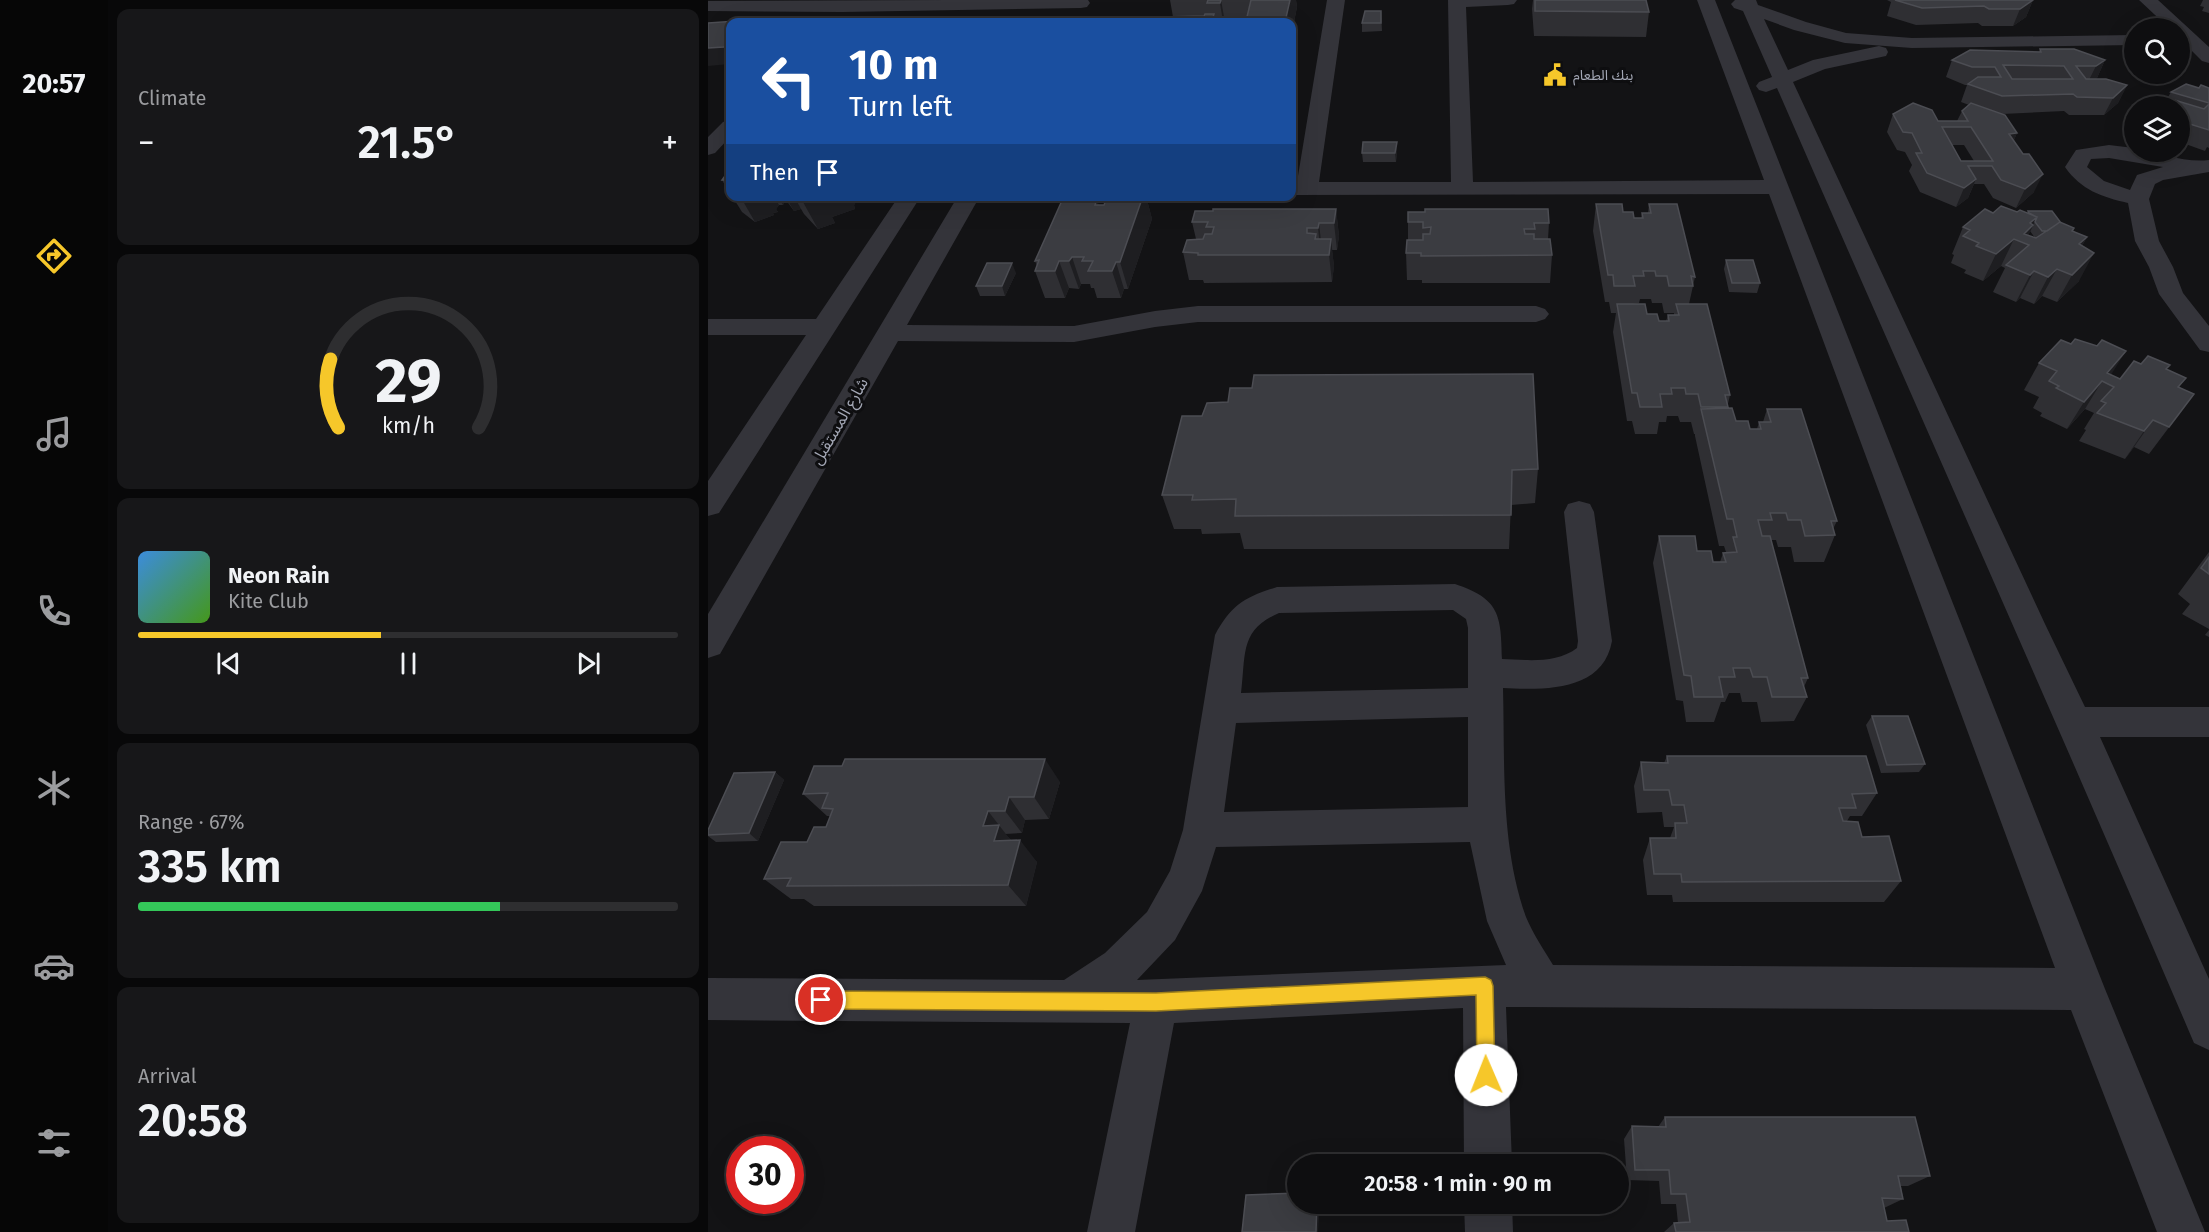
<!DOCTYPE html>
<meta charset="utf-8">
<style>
body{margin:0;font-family:"Fira Sans","Noto Sans Arabic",sans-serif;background:#171719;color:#f1f3f6;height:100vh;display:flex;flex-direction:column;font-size:22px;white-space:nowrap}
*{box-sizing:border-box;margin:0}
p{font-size:20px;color:#9b9c9f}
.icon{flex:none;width:33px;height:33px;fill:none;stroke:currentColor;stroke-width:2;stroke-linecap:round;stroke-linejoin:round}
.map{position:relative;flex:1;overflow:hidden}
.drawer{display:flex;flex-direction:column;gap:9px;padding:9px;background:#080809;width:600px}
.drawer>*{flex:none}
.hud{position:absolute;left:18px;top:18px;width:570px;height:183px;border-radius:12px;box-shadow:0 6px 24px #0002,0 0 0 2px #2e2e30;background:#1a4fa0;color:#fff;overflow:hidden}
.controls{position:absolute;left:1416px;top:18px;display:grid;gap:12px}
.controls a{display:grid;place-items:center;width:66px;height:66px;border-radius:50%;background:#0e0e10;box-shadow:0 6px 24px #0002,0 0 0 2px #2e2e30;font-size:30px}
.speed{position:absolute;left:18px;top:1136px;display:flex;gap:12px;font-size:30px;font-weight:700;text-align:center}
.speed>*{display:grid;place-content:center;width:78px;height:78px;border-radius:50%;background:#0e0e10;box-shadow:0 6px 24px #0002,0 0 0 2px #2e2e30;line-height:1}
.speed .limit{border:9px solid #d22;background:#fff;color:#111}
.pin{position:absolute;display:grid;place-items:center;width:51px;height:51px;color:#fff;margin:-26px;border:3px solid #fff;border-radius:50%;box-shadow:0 2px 6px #0007}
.me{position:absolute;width:66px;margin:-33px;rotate:359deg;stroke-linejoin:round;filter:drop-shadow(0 0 4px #0008)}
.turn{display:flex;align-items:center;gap:21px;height:126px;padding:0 24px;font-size:27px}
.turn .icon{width:78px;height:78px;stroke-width:2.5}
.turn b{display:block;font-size:42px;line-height:51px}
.then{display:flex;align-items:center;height:57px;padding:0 24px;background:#0003;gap:12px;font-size:22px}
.big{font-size:45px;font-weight:600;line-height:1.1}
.drawer .tile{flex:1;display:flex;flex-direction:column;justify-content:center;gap:9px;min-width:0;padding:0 21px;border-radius:12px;background:#171719}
.drawer .dial{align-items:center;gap:0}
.dial svg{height:156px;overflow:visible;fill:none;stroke:#2e2e30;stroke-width:7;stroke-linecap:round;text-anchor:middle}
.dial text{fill:#f1f3f6;stroke:none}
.song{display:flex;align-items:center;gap:18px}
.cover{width:72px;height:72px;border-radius:9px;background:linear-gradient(135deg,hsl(210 70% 55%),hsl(100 70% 35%))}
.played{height:6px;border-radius:3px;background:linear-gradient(90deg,#f6c72a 45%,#2e2e30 45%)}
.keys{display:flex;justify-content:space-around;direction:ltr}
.heat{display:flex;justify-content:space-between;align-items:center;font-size:33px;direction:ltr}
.charge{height:9px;border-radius:4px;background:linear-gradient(90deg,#34c759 67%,#2e2e30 0)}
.trip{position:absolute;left:579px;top:1154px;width:342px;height:60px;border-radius:30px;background:#0e0e10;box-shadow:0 6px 24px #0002,0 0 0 2px #2e2e30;font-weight:600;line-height:60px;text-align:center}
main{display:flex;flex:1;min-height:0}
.tab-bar{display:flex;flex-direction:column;width:108px;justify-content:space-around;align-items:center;background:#060606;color:#9b9c9f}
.tab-bar .icon{width:42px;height:42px}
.tab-bar .on{color:#f6c72a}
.tab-bar b{font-size:27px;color:#f1f3f6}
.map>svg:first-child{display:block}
</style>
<main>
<nav class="tab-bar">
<b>20:57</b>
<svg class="icon on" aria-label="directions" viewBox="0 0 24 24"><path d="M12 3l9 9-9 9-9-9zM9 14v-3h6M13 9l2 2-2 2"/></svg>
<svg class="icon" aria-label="music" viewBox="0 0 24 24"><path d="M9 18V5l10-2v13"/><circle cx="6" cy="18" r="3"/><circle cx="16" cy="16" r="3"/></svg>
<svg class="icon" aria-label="phone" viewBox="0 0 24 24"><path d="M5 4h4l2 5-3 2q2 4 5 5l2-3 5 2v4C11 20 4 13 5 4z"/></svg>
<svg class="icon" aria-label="climate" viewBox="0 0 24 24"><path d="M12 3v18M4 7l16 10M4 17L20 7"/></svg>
<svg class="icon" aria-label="car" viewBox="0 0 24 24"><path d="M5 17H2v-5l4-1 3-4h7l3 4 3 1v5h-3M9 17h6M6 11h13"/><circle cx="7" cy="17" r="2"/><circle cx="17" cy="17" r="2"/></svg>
<svg class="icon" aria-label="filters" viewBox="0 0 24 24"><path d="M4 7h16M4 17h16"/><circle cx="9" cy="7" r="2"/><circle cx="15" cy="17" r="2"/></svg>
</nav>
<section class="drawer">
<div class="tile"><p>Climate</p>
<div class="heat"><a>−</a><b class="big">21.5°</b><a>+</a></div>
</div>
<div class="tile dial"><svg viewBox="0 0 100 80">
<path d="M14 69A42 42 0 1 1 86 69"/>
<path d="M14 69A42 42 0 0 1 10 34" stroke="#f6c72a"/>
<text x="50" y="56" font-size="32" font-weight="700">29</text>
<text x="50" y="72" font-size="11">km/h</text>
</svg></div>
<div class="tile">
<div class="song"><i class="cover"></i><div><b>Neon Rain</b><p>Kite Club</p></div></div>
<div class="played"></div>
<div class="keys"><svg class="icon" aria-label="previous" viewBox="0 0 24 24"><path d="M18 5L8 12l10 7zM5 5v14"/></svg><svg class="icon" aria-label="pause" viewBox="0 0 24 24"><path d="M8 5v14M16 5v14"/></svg><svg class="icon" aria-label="next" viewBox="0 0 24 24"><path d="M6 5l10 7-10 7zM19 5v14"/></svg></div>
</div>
<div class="tile"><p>Range · 67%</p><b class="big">335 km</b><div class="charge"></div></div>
<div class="tile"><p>Arrival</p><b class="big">20:58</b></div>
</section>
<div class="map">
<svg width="1501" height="1232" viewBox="0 0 1501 1232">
<rect width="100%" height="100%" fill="#131315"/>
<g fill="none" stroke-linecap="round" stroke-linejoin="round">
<path fill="#34343a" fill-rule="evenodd" d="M242 0H380L382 3 379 7 373 8 134 12 0 11V1Z
M619 0H637L611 182H743L740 0H809L806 4 800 5 758 7 765 182 1056 180 989 0H1007L1397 989 1497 1232H1449L1363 1010 798 1007 804 1164H756L755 1008 466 1023 427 1232H379L422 1023 0 1020V978L356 980 397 953 439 912 462 871 475 830 507 635C523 605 537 597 569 587L747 584C792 599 793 615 794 659 819 660 848 664 869 648L870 641 856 512 860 504 871 501 882 504 886 512 904 641C895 692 836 690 795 688 797 764 792 844 818 917 825 934 836 950 845 965L1347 968 1061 194 584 195V183L589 182ZM745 610 758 619 760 628V688L533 693C538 655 531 630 571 613ZM760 717V807L516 812 528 723ZM762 842 779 921 798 965 429 980 467 940 494 891 508 847Z
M1027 0H1048L1050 5 1098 22 1138 33 1204 38 1426 35V45L1204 48 1137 43 1086 30 1056 19 1080 70 1105 60 1171 46 1178 48 1180 52 1178 56 1117 69 1085 82 1337 624 1377 707H1501V737H1392L1501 979V1050L1486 1043C1350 724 1208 407 1069 88L1058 92 1051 90 1048 86 1051 82 1064 77 1035 11 1026 8 1023 4Z
M1431 0H1450L1501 47V63L1494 61 1472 39V28H1461Z
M22 120V137L7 153 0 155V137L15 122Z
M1401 145 1426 148V152C1452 152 1476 163 1501 160V172L1455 180 1447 184 1441 199 1451 241 1465 267 1475 293 1501 326V352L1492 350 1451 294 1441 267 1427 241 1420 203C1394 197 1373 190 1357 167L1368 150ZM1401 158 1455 167 1429 175 1422 190 1396 181 1379 167 1383 159Z
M191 196H213L11 513 0 516V481L98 335H0V319H108Z
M250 196H272L199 325 366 326 447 311 490 306H828L837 309 841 314 837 319 828 322H490L447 327 366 342 190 341 12 654 0 658V614Z
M756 1203H804L805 1232H757Z"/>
</g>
<path fill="#2f2f33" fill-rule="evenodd" d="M462 0H588L589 7 584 32V22L465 17Z
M825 0H938L941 12 938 37 826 36 824 9Z
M1179 0H1325L1318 17 1305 26H1274L1270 23 1208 25 1179 16 1183 2Z
M1495 0H1501V13L1494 11 1496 7 1492 6Z
M673 11 674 31 654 32V23Z
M1332 49 1397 60 1389 78 1387 79 1419 85 1410 103 1396 115H1361L1356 111 1294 114 1309 133 1306 140 1326 192 1308 208 1285 198 1276 184H1266L1260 198 1248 207 1212 192 1201 171 1204 165 1197 152 1189 150 1179 132 1185 114 1230 121H1249L1254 111 1261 105 1253 102 1259 85H1257L1238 77 1244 60 1331 52ZM1244 145H1256L1266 161H1253Z
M1501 88V148L1499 147 1497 151 1472 142V106H1455L1463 92Z
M689 142V151L688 162H655L654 153Z
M22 169V194L14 180Z
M24 196H152L146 205 147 209 124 217 127 223 110 229 96 214 93 209 86 211 78 200 75 205H71L68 209 70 212 65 213 66 215 47 222 34 212Z
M356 196H385L386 199 391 205H396L407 200 408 196H438L444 219 420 289H416L413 298H389L386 288H383L382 284H373L371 289 361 288 357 298H337L327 271 329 266 327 261Z
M888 204 926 218H933L934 213H940L941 204 987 277 981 304 1022 395 1019 408 1028 421 1042 429H1049L1051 422H1055L1059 409 1129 521 1125 529 1127 535 1116 562H1086L1083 547H1070L1068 540H1063L1100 678 1096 687 1099 697 1086 721 1053 722 1049 702H1034L1032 693H1021L1017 702H1013L1006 722H978L975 701 968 700 945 563 951 536 989 551 1005 562H1012L1015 553 1018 552 1016 546H1011L987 436V434H986L983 422H972L970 416H959L958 422H951L949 434H927L924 421H919L905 332 908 313H903L901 302H897L885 231ZM932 299H943L944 303H954L956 313H966V315H960L958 321H951L924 304 931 303Z
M628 209 631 236 629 250H624L626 266 624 282 496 283 495 280H481L475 252 488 239 484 222Z
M1320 211 1366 228 1365 231 1379 237 1374 246 1371 281 1349 302 1334 296 1326 304 1312 298 1308 302 1285 292 1297 268 1293 266 1275 281 1256 273 1258 270 1243 263 1246 255 1244 254 1255 227 1285 213H1319ZM1322 231 1327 238 1320 235Z
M700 222 841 223 840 239 844 255 842 283H714V280H699L698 253 700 240Z
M1018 260 1052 283 1049 293 1021 292 1016 269Z
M308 273 297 296H272L268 286Z
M1331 363 1403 375 1412 379 1433 364 1458 369 1478 378 1471 387 1486 394 1441 454 1426 447 1417 459 1371 441 1378 430 1376 429 1386 413 1377 409 1359 429 1332 416 1334 413 1325 408 1331 397 1316 390Z
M474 416 830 469 827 503 803 505 801 549H536L532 533 494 534 493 529H466L454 495Z
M1501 552V629L1474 614 1482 604 1470 594Z
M1501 630V637L1497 635Z
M1164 716 1217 764 1211 772 1173 773 1158 725Z
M959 756 1169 793 1154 816H1142L1139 821 1193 881 1176 902H965L964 895H939L935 860 942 838H962L966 827H956L954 812 929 813 926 786 933 762 956 763Z
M67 772 76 780 50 841 8 842 0 836V830Z
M352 782 341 819 317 820 314 833 297 834 303 840 329 862 318 906H106L96 899H83L56 879 118 827 122 816H119L95 794Z
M957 1117 1222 1176 1200 1186H1193L1195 1199 1176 1208 1179 1221 1201 1232H956L966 1223H970L968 1204H953L951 1181 919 1180 916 1139 924 1126 950 1127Z"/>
<path fill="#1e1e21" d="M513 0 517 22H515L512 3Z
M582 0H588L589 7 584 32V22H577Z
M1325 0 1318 17 1305 26 1312 9Z
M22 41V64L0 66V48Z
M1397 60 1389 78 1379 84 1388 66Z
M1419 85 1410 103 1396 115 1405 98Z
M1309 133 1301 151V134Z
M689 142V151L688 162 687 153Z
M1335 174 1326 192 1308 208 1317 189Z
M1268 179 1260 198 1248 207 1256 188Z
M32 196H66L71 205 68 209 70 212 65 213 66 215 47 222Z
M70 196H76L78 200 75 205Z
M77 196H86L93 209 86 211Z
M152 196 146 205 147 209 124 217 127 223 110 229 95 202 110 197Z
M381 196H385L387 204 389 199 397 226 380 199Z
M435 196H438L444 219 420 289 412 262Z
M628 209 631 236 629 250 626 223Z
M1329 217 1317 243 1312 241 1322 223Z
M611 223 614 250 613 255 610 228Z
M1379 237 1364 264 1371 244Z
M623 239 626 266 624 282 621 255Z
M1306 239 1293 266 1275 281 1288 254Z
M1386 253 1371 281 1349 302 1364 275Z
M364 257 373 284 371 289 361 261Z
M351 261 361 288 357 298 347 271Z
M408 262 416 289 413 298 404 271Z
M304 263 308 273 297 296 294 286Z
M1349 269 1334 296 1326 304 1340 277Z
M1326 271 1312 298 1308 302 1322 275Z
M1418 351 1401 378 1394 381 1377 409 1359 429 1376 402Z
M1445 420 1426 447 1417 459 1436 431Z
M337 759 352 782 341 819 326 797Z
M67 772 76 780 50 841 41 833Z
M301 797 317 820 314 833 297 811Z
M280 811 308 847 286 841 275 826Z
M312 840 329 862 318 906 300 885Z
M609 1203H612L610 1232H608Z"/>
<path fill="#3b3c41" stroke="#4c4d53" stroke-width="1.5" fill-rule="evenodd" d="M500 0H513L512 3H499Z
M543 0H582L577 22H455L457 17 496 16 497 14H506L505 17H539Z
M827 0H938L941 12 827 11Z
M1187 0H1325L1312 9H1281L1276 6 1214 8Z
M657 11H673V23H654Z
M37 17 60 20 58 22H29Z
M28 21V22H22V41L16 47 0 48V23Z
M1332 49H1366L1397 60 1388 66H1368L1378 79H1398L1419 85 1405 98 1369 97 1365 94 1294 96 1260 84 1270 77H1293L1287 67H1264L1244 60 1262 50 1333 52ZM1295 65 1356 66 1365 79H1304Z
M1478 84 1491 88 1493 85 1501 88V103L1463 92Z
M1463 99 1496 109 1501 104V130L1472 121V106H1460L1462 105 1458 104Z
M1205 103 1224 110 1230 121H1260L1254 111 1263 103 1297 115 1309 133 1301 134 1315 154H1321L1335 174 1317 189 1293 180 1284 166H1260L1268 179 1256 188 1219 173 1208 153H1214L1204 133 1195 132 1185 114ZM1234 127H1263L1285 161H1253Z
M655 142H689L687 153H654Z
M22 169V180H14Z
M22 180V189L17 186Z
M90 196H111L95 202Z
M356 196H381L380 199H389L387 205H396L398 200H407L408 196H435L412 262H408L404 271H380L385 261H374L376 257H364L361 261H351L347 271H327L331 260 327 261Z
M888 204H914L915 212H925L926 218H935L934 213H943L941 204H969L987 277 983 276 985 286H961L959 276H948L947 271H935L936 276H925L927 286H906L905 275H900Z
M1293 206 1309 212 1312 210 1329 217 1322 223 1325 225 1316 234 1328 238 1352 222 1366 228 1364 231 1379 237 1371 244 1386 253 1364 275 1349 269 1340 277 1326 271 1322 275 1298 265 1321 245 1306 239 1288 254 1268 246 1271 243 1255 236 1262 230 1255 227 1277 209 1285 213Z
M505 209H628L626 223H611L610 228H599V233L608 234 607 239H623L621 255H490V253L475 252 479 240 495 239 497 234H504L506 227H498L500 222H484L487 211H505Z
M717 209H840L841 223H826L827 229H816L817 234H826V239H842L844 255 713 256V253H698L699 240H715V234H722L723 227 715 228V222H700V212H717Z
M1320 211H1344L1353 223 1352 222 1339 231H1334L1327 222 1329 217 1321 213Z
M1018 260H1045L1052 283H1024Z
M279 263H304L294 286H268Z
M909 304H937L939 314H949L951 321H961L960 315H971L968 304H999L1022 395H1017L1020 407H993L990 394H978L977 388H963L964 394H952L954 407H932L929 393H924Z
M1367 339 1389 346 1394 340 1418 351 1399 373 1412 379 1426 361 1433 364 1440 356 1462 365 1458 369 1478 378 1470 387 1486 394 1461 427 1445 420 1436 431 1389 413 1398 403 1393 401 1406 387 1394 381 1376 402 1348 388 1351 386 1341 381 1349 371 1331 363 1353 340 1363 344Z
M825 374 830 469 804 470 803 515 527 516 528 499 484 500 485 495H454L474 416H494L499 403 520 402 522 388H544L546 375Z
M1024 408 1028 421H1040L1042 429H1053L1051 422H1063L1059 409H1093L1129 521H1123L1127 535 1097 536 1093 520H1080L1078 513H1062L1064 520H1050L1054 536H1062L1100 678H1093L1099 697H1064L1059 677H1045L1042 668H1025L1027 677H1011L1015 697H986L983 676 976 675 951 536H987L989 551H1003L1005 562H1018L1015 553 1029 552 1025 537H1029L1025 519H1019L993 409Z
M1501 557V574L1493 568Z
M1164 716H1200L1217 764 1179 765Z
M959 756H1158L1169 793 1144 794 1148 808H1131L1135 821 1150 822 1154 837 1181 836 1193 881 974 882 973 874H946L942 838H968L967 823H979L976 805H964L961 790H936L933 762 960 763Z
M137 759H337L326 797H301L297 811H280L275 826 291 825 286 841 312 840 300 885 79 886 83 878 56 879 73 842H99L106 827H118L125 809 114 808 120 793 95 794 106 766H134Z
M67 772 41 833 0 835V830L26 773Z
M957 1117H1207L1222 1176H1190L1195 1199 1174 1198 1179 1221 1198 1220 1201 1232H968L966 1223 982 1222 978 1194H963L961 1170H927L924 1126 958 1127Z
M590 1193V1203H609L608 1232H534L538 1195Z"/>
<path fill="#f6c72a" stroke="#a0811b" stroke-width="1.5" d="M777 977 783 980 785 986 787 1075 785 1081 778 1084 772 1081 769 1075 768 995 448 1011 113 1009 106 1006 104 1000 106 994 113 991 448 993Z"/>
<defs>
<g id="civic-bare" transform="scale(1.8)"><path d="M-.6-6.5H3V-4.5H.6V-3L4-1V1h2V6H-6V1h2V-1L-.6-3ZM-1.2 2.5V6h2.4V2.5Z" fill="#f6c72a" stroke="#0e0e10" stroke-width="2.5" paint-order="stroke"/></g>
</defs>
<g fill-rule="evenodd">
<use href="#civic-bare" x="847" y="75"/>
</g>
<g text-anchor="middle" stroke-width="6" stroke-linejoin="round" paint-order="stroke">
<g font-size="14" fill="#a4a8b6" stroke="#0e0e10" text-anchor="start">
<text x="865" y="80">بنك الطعام</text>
</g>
<g font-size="16" fill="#a4a8b6" stroke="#0e0e10">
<text transform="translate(131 421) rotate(-60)" y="6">شارع المستقبل</text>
</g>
</g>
</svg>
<div class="controls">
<a><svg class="icon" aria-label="search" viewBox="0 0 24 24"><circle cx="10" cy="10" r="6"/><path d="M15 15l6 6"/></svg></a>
<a><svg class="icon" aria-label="layers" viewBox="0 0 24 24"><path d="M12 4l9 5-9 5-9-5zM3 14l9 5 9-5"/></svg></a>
</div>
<div class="speed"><div class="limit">30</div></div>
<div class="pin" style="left:113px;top:1000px;background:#d93025"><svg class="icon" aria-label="arrive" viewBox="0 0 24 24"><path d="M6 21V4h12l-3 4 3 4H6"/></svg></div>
<svg class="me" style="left:778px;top:1075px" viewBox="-20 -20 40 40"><circle r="19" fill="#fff"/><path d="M0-13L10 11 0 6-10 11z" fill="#f6c72a"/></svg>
<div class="trip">20:58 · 1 min · 90 m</div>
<div class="hud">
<div class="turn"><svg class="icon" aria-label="left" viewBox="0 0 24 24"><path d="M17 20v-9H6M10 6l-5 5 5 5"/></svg><div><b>10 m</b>Turn left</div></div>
<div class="then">Then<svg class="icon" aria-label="arrive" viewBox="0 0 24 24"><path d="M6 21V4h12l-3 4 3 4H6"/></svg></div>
</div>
</div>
</main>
